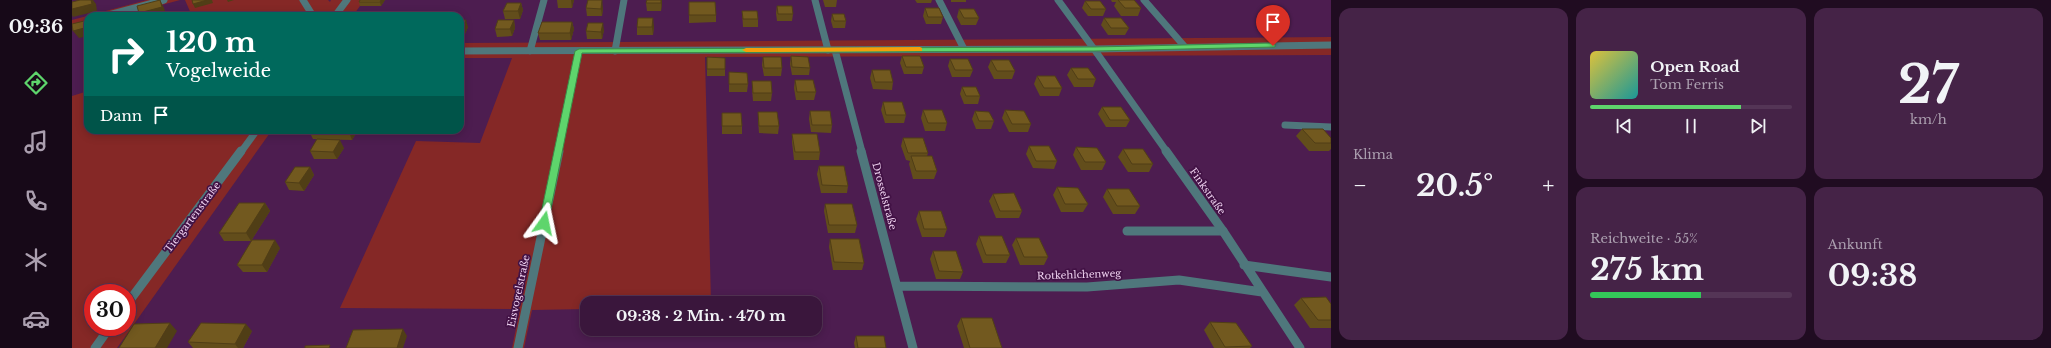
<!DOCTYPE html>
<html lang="de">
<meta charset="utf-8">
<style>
body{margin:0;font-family:"Libre Baskerville",serif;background:#452347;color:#f1f3f6;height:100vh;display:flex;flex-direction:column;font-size:15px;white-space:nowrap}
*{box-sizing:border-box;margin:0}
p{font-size:13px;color:#ab9faf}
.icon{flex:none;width:22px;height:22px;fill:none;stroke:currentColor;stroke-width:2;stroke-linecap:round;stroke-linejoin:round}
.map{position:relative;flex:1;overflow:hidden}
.sheet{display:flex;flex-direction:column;gap:8px;padding:8px;background:#200c21;width:720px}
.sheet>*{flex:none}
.banner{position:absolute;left:12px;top:12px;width:380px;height:122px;border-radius:12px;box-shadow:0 2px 10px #0003,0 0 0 1px #543556;background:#00695c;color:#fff;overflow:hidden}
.speed{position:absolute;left:12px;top:284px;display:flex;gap:8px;font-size:20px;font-weight:700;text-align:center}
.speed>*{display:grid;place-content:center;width:52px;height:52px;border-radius:50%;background:#3a163c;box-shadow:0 2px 10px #0003,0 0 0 1px #543556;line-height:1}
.speed .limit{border:6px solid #d22;background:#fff;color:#111}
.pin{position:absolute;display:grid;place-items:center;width:34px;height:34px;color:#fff;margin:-41px -17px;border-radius:50% 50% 50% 0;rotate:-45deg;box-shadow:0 0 4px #0007}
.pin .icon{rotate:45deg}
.me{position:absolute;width:44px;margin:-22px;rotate:12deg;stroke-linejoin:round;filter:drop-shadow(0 0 3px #0008)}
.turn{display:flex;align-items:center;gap:14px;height:84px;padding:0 16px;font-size:18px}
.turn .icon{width:52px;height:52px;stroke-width:2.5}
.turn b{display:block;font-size:28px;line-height:34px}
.then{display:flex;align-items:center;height:38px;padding:0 16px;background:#0003;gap:8px;font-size:15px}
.big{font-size:30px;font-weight:700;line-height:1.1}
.sheet .tile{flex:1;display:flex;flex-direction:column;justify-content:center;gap:6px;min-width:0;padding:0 14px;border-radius:12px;background:#452347}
.sheet .dial{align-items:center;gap:0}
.dial b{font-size:52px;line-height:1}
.song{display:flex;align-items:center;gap:12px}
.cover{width:48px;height:48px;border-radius:6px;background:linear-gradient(135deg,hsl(50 70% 55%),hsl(180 70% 35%))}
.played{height:4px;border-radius:2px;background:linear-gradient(90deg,#5ed56c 75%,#543556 75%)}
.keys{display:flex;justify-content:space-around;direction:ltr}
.heat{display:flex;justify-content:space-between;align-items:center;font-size:22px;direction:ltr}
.charge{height:6px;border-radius:3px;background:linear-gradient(90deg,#34c759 55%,#543556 0)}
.sheet .tiles{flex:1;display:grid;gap:8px;grid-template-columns:repeat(3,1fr)}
.tile:first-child{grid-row:span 2}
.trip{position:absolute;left:508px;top:296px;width:242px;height:40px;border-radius:12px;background:#3a163c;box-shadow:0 2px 10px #0003,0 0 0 1px #543556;font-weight:700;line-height:40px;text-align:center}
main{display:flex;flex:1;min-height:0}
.dock{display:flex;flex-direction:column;width:72px;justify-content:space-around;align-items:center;background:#170918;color:#ab9faf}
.dock .icon{width:28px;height:28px}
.dock .on{color:#5ed56c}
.dock b{font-size:18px;color:#f1f3f6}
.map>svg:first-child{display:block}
</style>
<main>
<nav class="dock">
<b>09:36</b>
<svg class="icon on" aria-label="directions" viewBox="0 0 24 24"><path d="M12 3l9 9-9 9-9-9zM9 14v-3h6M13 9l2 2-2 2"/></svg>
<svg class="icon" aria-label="music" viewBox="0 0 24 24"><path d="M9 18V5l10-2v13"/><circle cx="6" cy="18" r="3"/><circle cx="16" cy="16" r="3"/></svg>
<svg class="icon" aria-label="phone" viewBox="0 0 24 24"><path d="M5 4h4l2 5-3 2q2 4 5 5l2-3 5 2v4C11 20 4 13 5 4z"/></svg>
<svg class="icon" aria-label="climate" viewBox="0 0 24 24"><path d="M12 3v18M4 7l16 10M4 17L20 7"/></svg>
<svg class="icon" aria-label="car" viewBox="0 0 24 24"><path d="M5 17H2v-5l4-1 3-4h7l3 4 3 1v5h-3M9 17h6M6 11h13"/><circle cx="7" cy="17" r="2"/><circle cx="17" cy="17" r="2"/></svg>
</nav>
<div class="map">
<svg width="1259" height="348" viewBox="0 0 1259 348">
<rect width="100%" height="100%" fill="#4d1d50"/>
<path fill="#852826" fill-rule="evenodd" d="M75 0H108L49 16H16V25L0 29V20Z
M113 0H256L258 2 259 0H292L281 16H120Z
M1259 37V55L633 57 639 303H515V309L460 310 452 348H440L448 309 268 308 344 141 408 143 440 58H388V43Z
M16 91V130H200L45 348H0V96ZM21 293H55V327H21Z"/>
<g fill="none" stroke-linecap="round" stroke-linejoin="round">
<path stroke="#4f777c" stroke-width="7" d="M743 0 756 50
M986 0 1022 49
M1072 0 1113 47"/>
<path stroke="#4f777c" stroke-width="9" d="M1055 231H1151"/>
<path stroke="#4f777c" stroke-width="7" d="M867 0 892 49
M33 16 92 0
M263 16 275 0
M1022 49 1095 152
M763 50 790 152
M388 51 1022 49 1259 45
M458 51 472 0
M543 51 552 0
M1213 125 1259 127
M169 152 185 130
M486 152 507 51"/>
<path stroke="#4f777c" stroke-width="9" d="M789 151 841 348
M1094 151 1151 231 1228 348
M1172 265 1259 277
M825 286 1015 287 1107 280 1190 292
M55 304 169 151
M23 348 38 327
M446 348 487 151"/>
<path stroke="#4f777c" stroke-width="7" d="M231 0 241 16"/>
</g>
<path fill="#624d1b" d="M313 0 309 6H288L287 2Z
M485 0H502L500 8H486Z
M751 0H765L764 7H753Z
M843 0H860L859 3H845Z
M879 0H894V2H879Z
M1039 0H1062L1069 8 1066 16H1049L1042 6 1044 2H1040Z
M1013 1 1034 9 1031 16H1016L1010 8Z
M617 2 644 15V22L617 23Z
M449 3 451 10 448 19H433L431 11Z
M574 3H590L589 11H575Z
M705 6 721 14 720 21H705L704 13Z
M514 8H531L530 16H515Z
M853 8 871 17 869 24H854L851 16Z
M887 9 907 18 904 25H889L885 17Z
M670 11 686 19V27H671Z
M760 14 774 21 773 28H761L759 21Z
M1032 18 1057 28 1053 35H1036L1029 25Z
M388 20 396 27 392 36H388Z
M442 20 443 28 440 36 425 37 423 29Z
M500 22 502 29 499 40H468L466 33Z
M582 26 581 35H565V27Z
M532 30 530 39H515L514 31Z
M719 56 738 68 737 75H720L718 64Z
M830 56 852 67 850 74H832L828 63Z
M635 57 653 69V76H635Z
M691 57 710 68 709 76H692L690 65Z
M878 59 901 70 898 77H880L876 66Z
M919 60 943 71 940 79H922L916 67Z
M999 68 1024 79 1021 87H1002L995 75Z
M800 70 821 82 820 90 801 89 798 78Z
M657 72 676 84 675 92H657Z
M965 76 990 88 987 96H968L962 84Z
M723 80 744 92 742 100H724L722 88Z
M680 81 700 93 699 101H681L680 89Z
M890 87 908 96 906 104H892L888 94Z
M811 102 834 115 832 123H813L809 110Z
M1030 107 1058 120 1054 127H1034L1026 114Z
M851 110 875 123 873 131H853L849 118Z
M933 110 959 124 956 132H937L930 118Z
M738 111 760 125 759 133 739 132 737 119Z
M903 111 922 121 919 129H904L900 119Z
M686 112 707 126 706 134 687 133 686 120Z
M650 113 670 126V134H650Z
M1230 129 1259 138V149L1257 151H1237L1224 136Z
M286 130 280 140 241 139 237 131Z
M720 134 748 152 747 160H722L720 142Z
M831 138 856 153 855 156 865 171 862 179H841L837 164 838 161 834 160 829 146Z
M957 146 985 161 982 169 961 168 954 154Z
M1004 147 1034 162 1030 170H1009L1001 155Z
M272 148 265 159H242L238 151Z
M1051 149 1081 164 1077 172H1056L1046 157Z
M747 166 776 186 775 193H749L745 174Z
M238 167 242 175 232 191 217 190 213 182Z
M985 187 1016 204 1011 212H989L981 195Z
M1035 189 1068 206 1063 214H1041L1031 197Z
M921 194 950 211 947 218H924L917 201Z
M193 203 198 211 179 241H152L147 233Z
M753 204 785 225 783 233H756L752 211Z
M847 211 875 229 872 237H850L844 219Z
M907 236 938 255 934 263H911L904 244Z
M944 238 976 257 972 265H948L940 245Z
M758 239 792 263 790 270H761L757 247Z
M208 248 195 272H171L165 265Z
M861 251 891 272 888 279H864L858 259Z
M1229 298 1259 304V328H1238L1222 305Z
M889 318 930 348H892L885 326Z
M1138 322 1180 346 1178 348H1142L1132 330Z
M180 331 171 348H121L116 342Z
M784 336 814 348H783L782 343Z"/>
<path fill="#503e16" d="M19 0H21L24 4 25 11 1 17 0 15V9Z
M88 0 92 8 94 14 87 16H69L67 13Z
M135 0H140L141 3 123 8 121 4Z
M155 0H162L156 2Z
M309 0H313L309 6 308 2Z
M499 0H502L500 8Z
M530 0 531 8 530 16 529 9Z
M589 0H590V3L589 11Z
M449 3 451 10 448 19 446 11Z
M581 18 582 26 581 35 580 27Z
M394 20 396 27 392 36 390 29Z
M442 20 443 28 440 36 438 29Z
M500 22 502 29 499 40 498 33Z
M531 23 532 30 530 39 529 32Z
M16 27V36L7 38 1 31Z
M278 130H286L280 140 277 132Z
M268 140 272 148 265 159 261 152Z
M238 167 242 175 232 191 227 183Z
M193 203 198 211 179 241 174 233Z
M203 240 208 248 195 272 190 265Z
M98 323 105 331 95 348H83Z
M174 324 180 331 171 348H166L163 344Z
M331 329 335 336 331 348H325Z"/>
<path fill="#72591f" stroke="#503e16" d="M8 0H19L20 4 0 9V2Z
M88 0 90 7 67 13 65 6Z
M120 0H135L121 4Z
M288 0H309L308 2H287Z
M516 0H530L529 9 514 8Z
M575 0H589V3H574Z
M1046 0H1062L1069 8H1053Z
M1013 1H1028L1034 9H1019Z
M617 2H643L644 15H617Z
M435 3H449L446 11H431Z
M705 6H720L721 14H706Z
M853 8H867L871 17H856Z
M887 9H902L907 18H892Z
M670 11H685L686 19H671Z
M760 14H772L774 21H762Z
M566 18H581L580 27H565Z
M1032 18H1049L1057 28H1039Z
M16 20V27L1 31 0 24Z
M388 20H394L390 29H388Z
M426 20H442L438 29H423Z
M470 22H500L498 33H466Z
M516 23H531L529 32 514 31Z
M719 56 736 57 738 68 720 67Z
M830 56H848L852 67H834Z
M635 57 653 58V69H635Z
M691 57H709L710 68H692Z
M878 59H896L901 70H883Z
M919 60H937L943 71H925Z
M999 68H1016L1024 79H1006Z
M800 70H818L821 82H803Z
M657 72 675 73 676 84H657Z
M965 76H983L990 88H972Z
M723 80H741L744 92H725Z
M680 81H699L700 93H681Z
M890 87H904L908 96H894Z
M811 102H830L834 115H814Z
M1030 107H1049L1058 120H1038Z
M851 110H870L875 123H856Z
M933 110 952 111 959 124H940Z
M738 111H758L760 125H740Z
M903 111 917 112 922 121H907Z
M686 112H705L707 126H687Z
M650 113H669L670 126H650Z
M1230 129H1251L1259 138V143H1243Z
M238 130H278L277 132 237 131Z
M720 134H745L748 152H723Z
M831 138H851L856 153H836Z
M245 139 268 140 261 152 238 151Z
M957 146H977L985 161H964Z
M1004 147 1025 148 1034 162H1013Z
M1051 149H1071L1081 164H1060Z
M839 156H860L865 171H844Z
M747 166H772L776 186 750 185Z
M223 167H238L227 183 213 182Z
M985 187 1006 188 1016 204H993Z
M1035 189H1057L1068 206H1045Z
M942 193 950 211H928L921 194Z
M167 203H193L174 233H147Z
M753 204H780L785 225H757Z
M847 211H869L875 229H852Z
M907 236H930L938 255H914Z
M944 238H967L976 257H952Z
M758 239H787L792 263 762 262Z
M180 240H203L190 265H165Z
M861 251H884L891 272 867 271Z
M1254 297 1259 304V320H1246L1229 298Z
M889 318H920L930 348H898Z
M1138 322 1164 323 1180 346 1153 347Z
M98 323 83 348H47L62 324Z
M129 323 174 324 163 344 116 342Z
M331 329 325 348H274L281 330Z
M784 336H812L814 348H786Z
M258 345 257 348H233V346Z"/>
<path fill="#5ed56c" stroke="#3d8a46" d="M1201 43 1203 44V47L1022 51 510 53 476 223 472 227 467 223 503 51 507 49 1022 47Z"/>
<path fill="#f59e0b" d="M848 47 850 48V51L674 52 670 50 674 48Z"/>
<g text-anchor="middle" stroke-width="3.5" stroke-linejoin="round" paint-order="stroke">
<g font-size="10" fill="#edd0ee" stroke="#421245">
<text transform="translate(1136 191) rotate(55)" y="4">Finkstraße</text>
<text transform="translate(813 196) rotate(75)" y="4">Drosselstraße</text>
<text transform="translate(120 217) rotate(-53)" y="4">Tiergartenstraße</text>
<text transform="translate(1007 274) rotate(-2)" y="4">Rotkehlchenweg</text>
<text transform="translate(446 291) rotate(-78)" y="4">Eisvogelstraße</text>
</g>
</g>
</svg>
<div class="speed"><div class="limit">30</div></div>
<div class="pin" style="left:1201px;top:46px;background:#d93025"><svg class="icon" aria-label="arrive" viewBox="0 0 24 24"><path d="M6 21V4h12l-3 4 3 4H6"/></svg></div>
<svg class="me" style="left:472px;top:223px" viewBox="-20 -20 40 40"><path d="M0-17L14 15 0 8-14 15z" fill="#5ed56c" stroke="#fff" stroke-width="4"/></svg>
<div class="trip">09:38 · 2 Min. · 470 m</div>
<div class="banner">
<div class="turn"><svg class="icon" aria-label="right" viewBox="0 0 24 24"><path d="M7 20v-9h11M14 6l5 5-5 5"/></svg><div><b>120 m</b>Vogelweide</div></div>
<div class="then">Dann<svg class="icon" aria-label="arrive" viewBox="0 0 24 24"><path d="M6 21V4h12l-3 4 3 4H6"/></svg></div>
</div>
</div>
<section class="sheet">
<div class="tiles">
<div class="tile"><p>Klima</p>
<div class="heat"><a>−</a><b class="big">20.5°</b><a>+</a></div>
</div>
<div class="tile">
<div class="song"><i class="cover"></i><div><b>Open Road</b><p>Tom Ferris</p></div></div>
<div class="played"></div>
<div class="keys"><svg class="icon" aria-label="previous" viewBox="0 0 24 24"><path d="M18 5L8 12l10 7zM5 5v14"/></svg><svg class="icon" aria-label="pause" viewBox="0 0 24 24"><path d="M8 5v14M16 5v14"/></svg><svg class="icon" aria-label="next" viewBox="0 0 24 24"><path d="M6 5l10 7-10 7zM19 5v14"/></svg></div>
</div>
<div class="tile dial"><b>27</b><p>km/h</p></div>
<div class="tile"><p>Reichweite · 55%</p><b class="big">275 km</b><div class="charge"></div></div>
<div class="tile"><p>Ankunft</p><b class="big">09:38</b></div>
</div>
</section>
</main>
